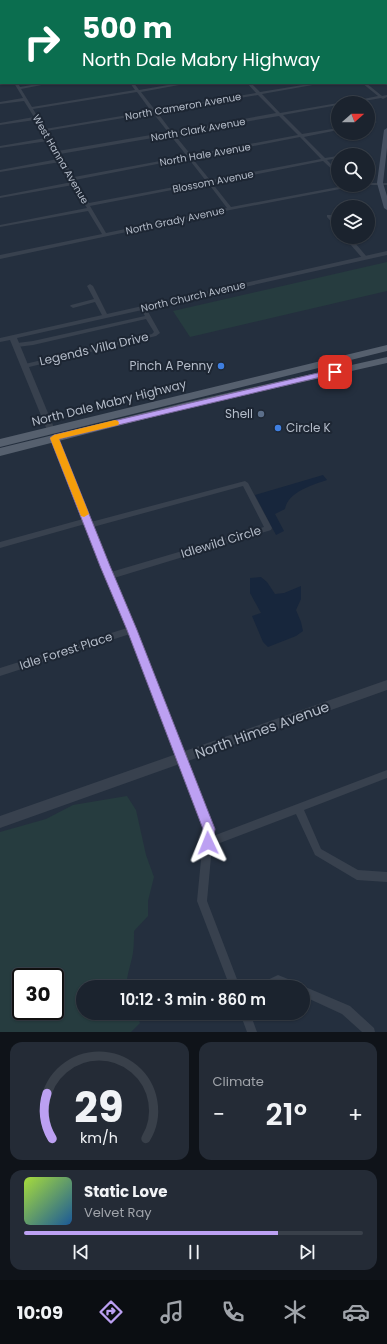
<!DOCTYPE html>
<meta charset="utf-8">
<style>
body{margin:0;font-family:Poppins,sans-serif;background:#242b36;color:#f1f3f6;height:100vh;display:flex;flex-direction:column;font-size:15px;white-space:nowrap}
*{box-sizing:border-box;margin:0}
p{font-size:13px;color:#a0a4aa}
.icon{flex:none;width:22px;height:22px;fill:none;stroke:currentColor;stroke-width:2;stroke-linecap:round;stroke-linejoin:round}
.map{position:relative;height:1032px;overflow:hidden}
.panel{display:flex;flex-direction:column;gap:10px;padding:10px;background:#0f1319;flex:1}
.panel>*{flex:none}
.banner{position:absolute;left:0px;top:0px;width:387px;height:84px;box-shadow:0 1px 3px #0004,0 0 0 1px #39404a;background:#0b6e4f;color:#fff;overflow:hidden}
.needle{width:26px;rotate:69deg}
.fabs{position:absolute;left:331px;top:96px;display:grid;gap:8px}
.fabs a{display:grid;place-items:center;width:44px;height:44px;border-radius:50%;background:#1b232e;box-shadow:0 1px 3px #0004,0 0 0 1px #39404a;font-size:20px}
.speed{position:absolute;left:12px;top:968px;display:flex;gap:8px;font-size:20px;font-weight:700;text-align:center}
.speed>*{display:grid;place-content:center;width:52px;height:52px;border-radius:50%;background:#1b232e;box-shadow:0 1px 3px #0004,0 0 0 1px #39404a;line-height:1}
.speed .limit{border:2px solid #111;border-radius:6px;background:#fff;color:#111}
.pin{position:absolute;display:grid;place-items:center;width:34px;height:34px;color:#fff;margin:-17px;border-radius:8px;box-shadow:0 2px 6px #0006}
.me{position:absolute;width:44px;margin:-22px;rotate:358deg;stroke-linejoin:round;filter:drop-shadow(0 0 3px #0008)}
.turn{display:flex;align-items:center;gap:14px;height:84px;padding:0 16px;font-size:18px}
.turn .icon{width:52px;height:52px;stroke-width:2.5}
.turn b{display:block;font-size:28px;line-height:34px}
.big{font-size:30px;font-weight:600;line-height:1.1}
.panel .tile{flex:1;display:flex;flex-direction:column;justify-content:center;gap:6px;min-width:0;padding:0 14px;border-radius:12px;background:#242b36}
.panel .dial{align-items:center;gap:0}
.dial svg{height:104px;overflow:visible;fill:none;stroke:#39404a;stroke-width:7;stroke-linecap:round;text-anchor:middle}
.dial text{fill:#f1f3f6;stroke:none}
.song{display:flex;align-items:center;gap:12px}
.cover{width:48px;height:48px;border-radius:6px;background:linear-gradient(135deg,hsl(80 70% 55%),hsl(210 70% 35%))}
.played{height:4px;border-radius:2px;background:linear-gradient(90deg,#bca0f2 75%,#39404a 75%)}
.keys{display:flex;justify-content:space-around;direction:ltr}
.heat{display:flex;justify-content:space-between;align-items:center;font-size:22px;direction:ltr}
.panel .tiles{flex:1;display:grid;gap:10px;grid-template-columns:1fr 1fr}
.tile:last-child{grid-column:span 2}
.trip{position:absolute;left:76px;top:980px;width:234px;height:40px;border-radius:20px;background:#1b232e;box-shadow:0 1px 3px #0004,0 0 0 1px #39404a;font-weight:600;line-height:40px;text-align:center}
.tab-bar{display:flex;height:64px;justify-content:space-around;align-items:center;background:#0b0e12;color:#a0a4aa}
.tab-bar .icon{width:28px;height:28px}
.tab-bar .active{color:#bca0f2}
.tab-bar b{font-size:18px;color:#f1f3f6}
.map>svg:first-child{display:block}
</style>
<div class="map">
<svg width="387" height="1032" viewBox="0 0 387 1032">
<rect width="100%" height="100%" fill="#242f3e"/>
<path fill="#263c3f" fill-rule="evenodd" d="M387 262V291L190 337 173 311Z
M127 796 136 810 146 855 154 877 148 901V916L134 931C134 941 134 952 131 962 129 971 126 978 127 987H83V1013H136L140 1023 131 1032H0V832L46 819 73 805ZM21 977H55V1011H21Z"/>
<path fill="#17263c" d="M323 475 327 480C312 485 288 492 285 509L275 514 284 531 276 535 255 495Z
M261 577 267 582 275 594 284 593 301 586V599L296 610 301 622 303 631 296 636 268 647 263 642 252 616 261 613 250 593V578Z"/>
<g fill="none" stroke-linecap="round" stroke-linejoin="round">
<path fill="#38414e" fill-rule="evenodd" d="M15 0H19V1H15Z
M52 0H56L57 1H53Z
M91 0H95V1H91Z
M128 0H132L133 1H129Z
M166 0H170L171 1H167Z
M210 0H214L215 1H211Z
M264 0H268L269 1H265Z
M386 50H387V52H386Z
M0 54H1V58H0Z
M0 64H1V66H0Z
M0 83H8L0 85Z
M14 83H18L20 87 43 83H52L21 89 32 107 135 90 130 83H134L139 90 180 83H190L141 92 155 110 256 93 247 83H251L260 92 315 83H324L262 94 280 113 338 103H339H338V105L283 115 302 134 338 128V130L304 137 325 158 338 156V158L327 160 338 171V175L323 161 212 183 231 207 349 185H358L356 186 230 210 0 259V255L102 234 88 211 0 227V225L87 208 73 185 0 198V196L72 182 60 162 0 172V170L58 159 48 141 0 148V146L46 138 35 120 0 125V123L34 117 24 101 0 104V102L23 98ZM137 92 151 111 45 129 33 109ZM258 95 276 113 172 132 157 112ZM153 113 168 132 58 151 46 131ZM279 116 298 135 191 155 174 134ZM170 135 187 156 74 177 60 154ZM300 137 321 159 210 180 192 158ZM188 158 206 181 89 203 75 180ZM208 183 227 208 106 233 90 206Z
M362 83H366L382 96 387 95V97L383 99 381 98 353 103H344L378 96Z
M373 121 377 122 368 125V123Z
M364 151 366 152V153L357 155H349Z
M368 183H387V185H366H368Z
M327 215H331L338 223V227H336L327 217Z
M344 237H350L367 257V259H363Z
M90 284 93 286 108 316 107 317H103L95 302 73 308 70 306 71 305 94 299 87 286Z
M143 306 146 308 160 333 156 336 25 368 22 366 25 364 152 334 154 332 146 319 33 345 17 347 14 345 17 343 33 341 145 316 140 308Z
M52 436H56L57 438 91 522 245 481 248 483 272 528 271 530 268 531 114 578 136 630 214 829 213 836 387 770V778L304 810 321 849 358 870 387 872V882L357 880 315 855 296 814 212 846 207 901 240 987H230L197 901 204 829 130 634 0 676V668L127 628 85 524 0 548V542L83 519 51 438ZM243 486 264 527 111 572 93 527Z
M278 975 298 983 299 987H282L278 985 275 987H260L261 983Z
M303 986 350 1006 374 1028 375 1032H362L342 1014 303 996V987H300Z
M240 1013H250L257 1032H247Z"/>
<path fill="#38414e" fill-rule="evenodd" d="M0 30H1V32H0Z
M387 251V255L17 338 55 430 51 433 47 430 10 340 0 342V338Z
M387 680V690L0 828V816Z"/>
<path fill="#465061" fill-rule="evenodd" d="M366 0H371V1H366Z
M386 14 387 15V19L386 18Z
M386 22 387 23V28L386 27Z
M387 128V148L383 183 387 196V210L384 208 377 183 384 130Z"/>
<path fill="#56606e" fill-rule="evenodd" d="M387 345V351L0 447V439Z
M387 357V363L188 408 0 456V448L188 402Z"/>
</g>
<path fill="#bca0f2" stroke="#7a689d" d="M335 369 339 372 338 373 59 439 110 566 137 630 215 829 212 847 208 849 203 847 202 843 203 829 127 630 100 566 50 438 54 435Z"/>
<path fill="#f59e0b" d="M115 420 118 421 119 423 118 425 59 439 89 514 84 517 81 516 50 438 54 435Z"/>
<g fill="#3f7fe0" stroke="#1d2633" stroke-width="1.5">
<circle cx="221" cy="366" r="4"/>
<circle cx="278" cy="428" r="4"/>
</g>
<circle fill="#5c6f8a" stroke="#1d2633" stroke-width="1.5" cx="261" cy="414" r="4"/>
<g text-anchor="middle" stroke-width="4" stroke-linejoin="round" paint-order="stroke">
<g font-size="10" fill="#b4bcc9" stroke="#1d2633">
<text transform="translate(183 106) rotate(-10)" y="4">North Cameron Avenue</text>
<text transform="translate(198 129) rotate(-10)" y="4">North Clark Avenue</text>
<text transform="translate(205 154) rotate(-10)" y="4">North Hale Avenue</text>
<text transform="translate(61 159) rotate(60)" y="4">West Hanna Avenue</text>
<text transform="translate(213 181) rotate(-11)" y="4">Blossom Avenue</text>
<text transform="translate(175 220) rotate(-12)" y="4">North Grady Avenue</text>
<text transform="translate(193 296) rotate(-13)" y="4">North Church Avenue</text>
</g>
<g font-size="12" fill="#b4bcc9" stroke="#1d2633">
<text transform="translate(94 349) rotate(-13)" y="4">Legends Villa Drive</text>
<text transform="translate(109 403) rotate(-14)" y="4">North Dale Mabry Highway</text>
<text transform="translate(221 542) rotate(-17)" y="4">Idlewild Circle</text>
<text transform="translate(66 651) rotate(-18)" y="4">Idle Forest Place</text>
</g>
<g font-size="12" fill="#b4bcc9" stroke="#1d2633" text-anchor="end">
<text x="213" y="370">Pinch A Penny</text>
<text x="253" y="418">Shell</text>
<text x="286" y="432" text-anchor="start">Circle K</text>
</g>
<g font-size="14" fill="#b4bcc9" stroke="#1d2633">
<text transform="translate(262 730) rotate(-20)" y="5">North Himes Avenue</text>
</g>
</g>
</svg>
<div class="fabs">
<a><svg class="needle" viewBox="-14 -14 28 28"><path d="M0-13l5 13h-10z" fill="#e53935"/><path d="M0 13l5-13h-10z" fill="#a0a4aa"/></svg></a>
<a><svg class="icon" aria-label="search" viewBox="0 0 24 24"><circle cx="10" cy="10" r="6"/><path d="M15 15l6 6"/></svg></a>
<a><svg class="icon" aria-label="layers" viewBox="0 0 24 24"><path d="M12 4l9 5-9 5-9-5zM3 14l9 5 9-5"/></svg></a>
</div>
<div class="speed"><div class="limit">30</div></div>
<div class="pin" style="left:335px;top:372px;background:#d93025"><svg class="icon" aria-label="arrive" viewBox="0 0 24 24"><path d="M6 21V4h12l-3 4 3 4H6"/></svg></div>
<svg class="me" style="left:208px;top:843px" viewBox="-20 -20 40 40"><path d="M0-17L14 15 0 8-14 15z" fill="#bca0f2" stroke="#fff" stroke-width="4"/></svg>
<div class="trip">10:12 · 3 min · 860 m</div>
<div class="banner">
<div class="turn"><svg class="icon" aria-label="right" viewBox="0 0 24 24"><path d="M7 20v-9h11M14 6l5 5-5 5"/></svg><div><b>500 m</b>North Dale Mabry Highway</div></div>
</div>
</div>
<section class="panel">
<div class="tiles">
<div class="tile dial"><svg viewBox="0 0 100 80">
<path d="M14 69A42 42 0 1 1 86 69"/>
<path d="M14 69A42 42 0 0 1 10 34" stroke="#bca0f2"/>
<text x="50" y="56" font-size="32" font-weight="700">29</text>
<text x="50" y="72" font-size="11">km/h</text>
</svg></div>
<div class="tile"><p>Climate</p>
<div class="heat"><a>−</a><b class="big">21°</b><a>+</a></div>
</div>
<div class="tile">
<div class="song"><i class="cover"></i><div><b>Static Love</b><p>Velvet Ray</p></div></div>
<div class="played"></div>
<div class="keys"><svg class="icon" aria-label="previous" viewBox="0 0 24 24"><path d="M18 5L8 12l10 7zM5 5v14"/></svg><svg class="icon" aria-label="pause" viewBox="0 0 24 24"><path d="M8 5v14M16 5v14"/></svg><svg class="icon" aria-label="next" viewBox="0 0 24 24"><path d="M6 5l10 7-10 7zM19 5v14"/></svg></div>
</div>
</div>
</section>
<nav class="tab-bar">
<b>10:09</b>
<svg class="icon active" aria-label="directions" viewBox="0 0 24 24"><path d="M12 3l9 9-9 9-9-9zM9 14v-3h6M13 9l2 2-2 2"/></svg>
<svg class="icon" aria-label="music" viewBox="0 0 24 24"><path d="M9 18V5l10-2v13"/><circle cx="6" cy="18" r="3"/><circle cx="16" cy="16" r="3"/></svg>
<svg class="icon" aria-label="phone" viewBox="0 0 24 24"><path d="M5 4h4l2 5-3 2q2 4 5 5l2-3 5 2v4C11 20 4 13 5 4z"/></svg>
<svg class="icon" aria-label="climate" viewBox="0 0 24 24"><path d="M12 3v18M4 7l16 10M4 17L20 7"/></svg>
<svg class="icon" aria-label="car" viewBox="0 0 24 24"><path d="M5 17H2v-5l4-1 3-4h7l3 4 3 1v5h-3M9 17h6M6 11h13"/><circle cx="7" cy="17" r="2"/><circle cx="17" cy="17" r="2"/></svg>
</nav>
